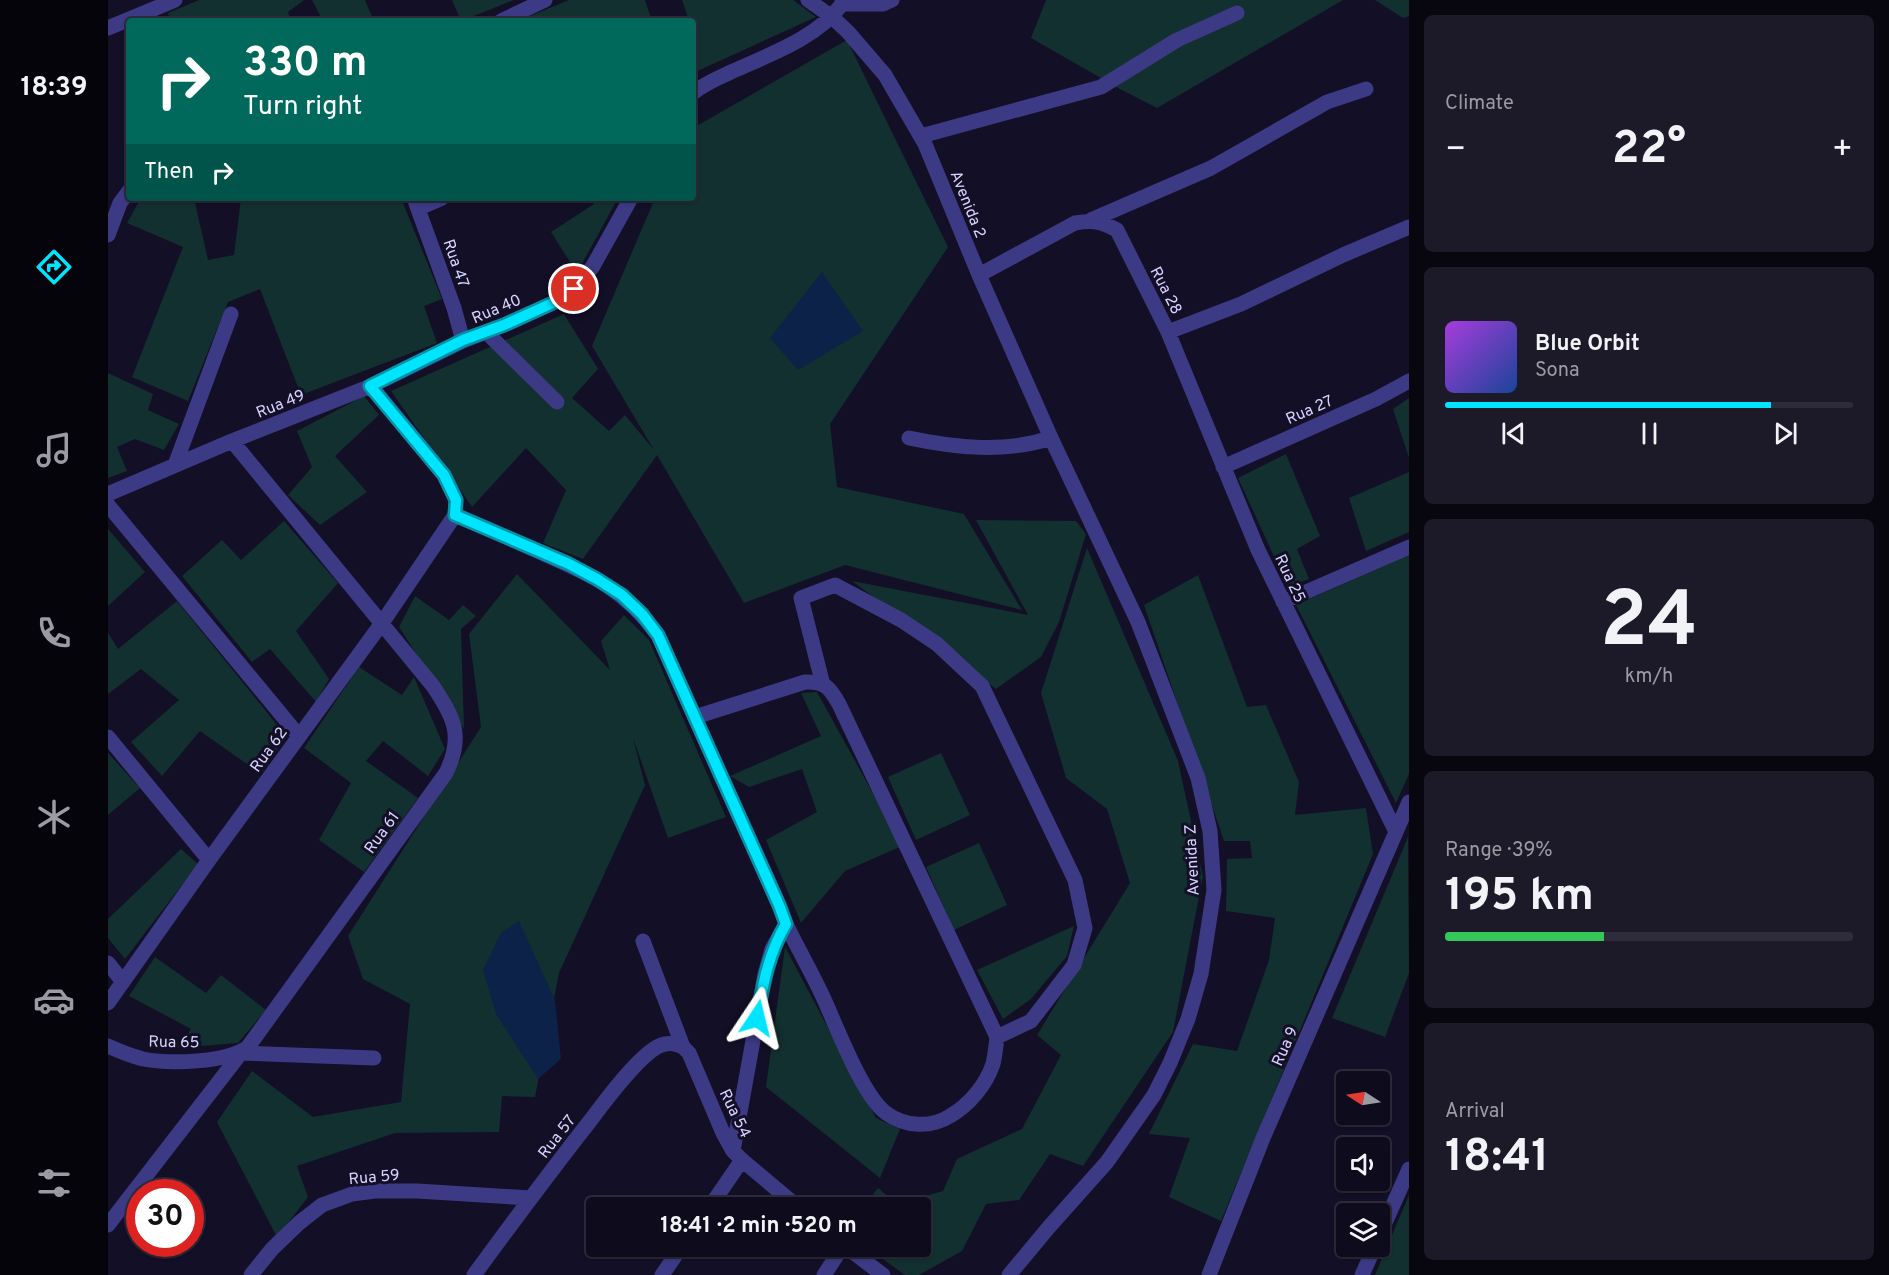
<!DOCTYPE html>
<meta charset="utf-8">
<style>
body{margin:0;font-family:Overpass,sans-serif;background:#1c1929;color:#f1f3f6;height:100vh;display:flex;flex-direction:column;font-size:22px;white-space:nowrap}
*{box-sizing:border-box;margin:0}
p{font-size:20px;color:#9b9ba3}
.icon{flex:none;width:33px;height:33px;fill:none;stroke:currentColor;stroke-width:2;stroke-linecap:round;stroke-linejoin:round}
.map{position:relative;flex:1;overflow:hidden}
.sheet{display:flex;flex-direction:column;gap:15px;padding:15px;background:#08060f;width:480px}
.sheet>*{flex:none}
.guide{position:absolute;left:18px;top:18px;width:570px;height:183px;border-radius:6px;box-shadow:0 2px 4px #0004,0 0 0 2px #2e2b3b;background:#00695c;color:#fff;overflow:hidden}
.needle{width:39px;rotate:282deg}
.fabs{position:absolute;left:1228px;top:1071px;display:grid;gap:12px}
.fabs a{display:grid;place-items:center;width:54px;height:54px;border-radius:6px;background:#0e0b1c;box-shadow:0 2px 4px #0004,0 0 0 2px #2e2b3b;font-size:30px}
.speed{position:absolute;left:18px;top:1179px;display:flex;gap:12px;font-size:30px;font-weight:700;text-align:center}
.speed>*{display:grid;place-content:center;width:78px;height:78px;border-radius:50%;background:#0e0b1c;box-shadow:0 2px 4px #0004,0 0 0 2px #2e2b3b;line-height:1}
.speed .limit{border:9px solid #d22;background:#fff;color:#111}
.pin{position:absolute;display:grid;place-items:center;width:51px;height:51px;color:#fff;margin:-26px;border:3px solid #fff;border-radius:50%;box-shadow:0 2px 6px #0007}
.me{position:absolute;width:66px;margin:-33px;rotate:10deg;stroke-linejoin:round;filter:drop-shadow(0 0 4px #0008)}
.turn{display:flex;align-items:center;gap:21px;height:126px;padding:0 18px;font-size:27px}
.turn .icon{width:78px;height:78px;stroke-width:2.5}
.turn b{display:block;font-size:42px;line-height:51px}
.then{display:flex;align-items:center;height:57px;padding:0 18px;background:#0003;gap:12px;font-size:22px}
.big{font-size:45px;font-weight:700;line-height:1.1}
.sheet .tile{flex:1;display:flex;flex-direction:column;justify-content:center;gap:9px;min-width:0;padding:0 21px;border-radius:9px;background:#1c1929}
.sheet .dial{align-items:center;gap:0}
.dial b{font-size:78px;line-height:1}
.song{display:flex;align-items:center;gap:18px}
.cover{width:72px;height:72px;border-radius:9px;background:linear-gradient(135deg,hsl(280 70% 55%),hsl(220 70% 35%))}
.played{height:6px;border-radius:3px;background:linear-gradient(90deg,#00e5ff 80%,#2e2b3b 80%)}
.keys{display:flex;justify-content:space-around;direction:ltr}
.heat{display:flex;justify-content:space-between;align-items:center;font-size:33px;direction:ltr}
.charge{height:9px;border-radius:4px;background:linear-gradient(90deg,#34c759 39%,#2e2b3b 0)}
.trip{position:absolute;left:478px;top:1197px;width:345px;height:60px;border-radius:6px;background:#0e0b1c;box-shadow:0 2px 4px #0004,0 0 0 2px #2e2b3b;font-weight:700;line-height:60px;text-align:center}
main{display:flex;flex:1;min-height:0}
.menu{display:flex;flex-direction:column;width:108px;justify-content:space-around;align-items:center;background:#06040b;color:#9b9ba3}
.menu .icon{width:42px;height:42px}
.menu .current{color:#00e5ff}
.menu b{font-size:27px;color:#f1f3f6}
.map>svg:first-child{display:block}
</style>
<main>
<nav class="menu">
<b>18:39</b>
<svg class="icon current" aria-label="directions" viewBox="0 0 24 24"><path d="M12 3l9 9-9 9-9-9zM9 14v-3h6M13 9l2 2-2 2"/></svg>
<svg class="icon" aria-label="music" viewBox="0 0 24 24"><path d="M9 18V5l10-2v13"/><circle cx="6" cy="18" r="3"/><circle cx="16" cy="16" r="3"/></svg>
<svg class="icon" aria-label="phone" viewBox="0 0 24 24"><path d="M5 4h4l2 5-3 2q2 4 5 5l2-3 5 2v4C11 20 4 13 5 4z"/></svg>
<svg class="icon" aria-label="climate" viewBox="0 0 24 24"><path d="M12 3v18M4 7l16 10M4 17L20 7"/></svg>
<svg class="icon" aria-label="car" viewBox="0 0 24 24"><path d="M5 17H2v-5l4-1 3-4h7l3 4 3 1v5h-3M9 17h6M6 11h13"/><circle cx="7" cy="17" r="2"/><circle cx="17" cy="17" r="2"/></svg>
<svg class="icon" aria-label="filters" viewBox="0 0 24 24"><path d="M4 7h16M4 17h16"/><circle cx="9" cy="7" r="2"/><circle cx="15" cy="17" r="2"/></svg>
</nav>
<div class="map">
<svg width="1301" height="1275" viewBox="0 0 1301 1275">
<rect width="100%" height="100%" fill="#130f26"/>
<path fill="#12302f" d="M91 0H196L180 12 183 21H63L60 13Z
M204 0H257L266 21H208L213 17Z
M344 0H406L353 21Z
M461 0H537L544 21H410Z
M574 0H685L708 17 585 73V21H581Z
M938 0H1235L1049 108 1012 89 923 38Z
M1267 0H1301V16L1295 18Z
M739 40 840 247 722 424 729 487 856 514 914 610 737 565 636 603 549 455 475 559 435 543 458 490 418 448 364 507 283 391 456 314 490 369 464 398 501 431 517 415 546 450 484 346 547 198H585V128Z
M33 198H86L100 260 126 255 133 198H293L334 299 316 306 329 343 193 395 152 289 120 302 80 401 24 377 75 247 19 223Z
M485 198H510L469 273 443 232 486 204Z
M0 373 45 394 40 410 71 424 56 450 27 439 9 447 19 471 0 478Z
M256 396 271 415 227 456 259 492 212 525 180 495 204 467 189 431Z
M1301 398V458L1285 409Z
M1178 454 1212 536 1189 549 1201 579 1180 587 1130 478Z
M1301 472V532L1258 551 1241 498Z
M868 520 968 521 978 534 951 622 933 657 888 689 744 581 920 615Z
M176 521 230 583 188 631 221 679 208 702 162 649 144 662 74 576 114 540 133 560Z
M0 529 37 572 0 606Z
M979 548 1070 761 1095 876 1065 1032 975 1166 942 1154 911 1200 878 1204 854 1251 811 1275H797L758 1247 813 1246V1208H755L770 1188 789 1204 835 1191 849 1159 914 1129 953 1055 929 1035 1022 883 999 809 958 778 933 693Z
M1301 555V774L1288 803 1188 605Z
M409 574 502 670 493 641 516 615 541 640 618 817 560 838 525 738 537 785 451 973 427 1097 394 1096 391 1132 287 1133 189 1166 200 1197 169 1237 109 1122 144 1071 205 1117 293 1102 302 1004 255 979 240 936 373 727 361 634Z
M1090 575 1139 707 1158 705 1191 782 1187 815 1258 808 1265 854 1113 1221 1061 1197 1082 1138 1041 1134 1085 1044 1129 1051 1161 960 1167 918 1118 911 1119 859 1144 858 1142 841H1116L1036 605Z
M307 596 341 620 355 605 368 616 353 629 356 729 291 627Z
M69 601 178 736 153 774 92 731 54 776 23 742 71 700 33 669 0 694V633L10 649Z
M251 667 294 695 306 677 337 749 320 776 275 741 258 761 310 798 256 872 211 840 243 783 196 748Z
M709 692 794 846 737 871 693 923 658 840 709 812 694 769 641 787 622 776 713 736 693 693Z
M0 753 32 788 0 815Z
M833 753 862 815 808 840 780 777Z
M1300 837 1301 973 1277 1037 1224 1018Z
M871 843 899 905 846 930 818 867Z
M73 849 90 864 17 959 0 938V919Z
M966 926 959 956 923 999 895 1019 869 970Z
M677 947 768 1118 792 1129 772 1178 658 1087Z
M47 957 98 993 113 975 158 1010 130 1043 69 1048 83 1029 21 996Z
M1301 1195V1275H1267Z"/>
<path fill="#0c2248" d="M714 272 755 331 690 370 662 338Z
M411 921 447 1000 453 1059 430 1079 388 1014 375 970 393 933Z"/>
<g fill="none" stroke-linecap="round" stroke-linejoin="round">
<path stroke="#3d3a85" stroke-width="15" d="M700 0 724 17 740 32 777 75 817 144 871 275 943 438 1030 622 1090 778 1102 831 1106 890 1093 974 1080 1019 1062 1063 1046 1095 999 1162 941 1227 901 1275
M734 4H775L784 0
M393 21 437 0
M0 28 67 0
M585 93C597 83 611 78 625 71 663 54 709 38 734 4V0
M813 136 993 87 1069 40 1129 13
M306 198 346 308 355 341
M311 208 334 198
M983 220 1103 168 1219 102 1258 89
M0 235 12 203 21 191
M871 275 967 223C985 220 992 221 1009 230L1060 332 1133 304 1235 255 1301 227
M378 332 449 402
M1060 332 1150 550 1288 832
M801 438C848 448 897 453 943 438
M67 465 123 314
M1115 467 1268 399 1301 381
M0 494 124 441 263 386 355 341 396 325 447 302 466 289 474 281 485 266 523 198
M0 505 191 736
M347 515C374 526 400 538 427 550 479 573 515 587 550 635L671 905 678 924 664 949 657 974 625 1151
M1175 602 1301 547
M715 685 693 598 727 585 793 620 829 644 874 686 967 880 977 928 966 965 923 1021 889 1037
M587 717 697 682C717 681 722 688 731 704L889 1037C888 1046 887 1056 885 1064 878 1085 861 1105 842 1116 823 1128 797 1127 778 1113 754 1095 729 1027 715 997 704 973 690 949 678 924
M0 737 101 860
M535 941 575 1047 581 1053 615 1133 625 1151 634 1160 691 1208
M0 963 15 982
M0 1003 101 860 274 623 347 515 348 500 336 475 263 386
M0 1046C11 1051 24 1056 35 1059 62 1064 118 1063 140 1047L338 773C356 736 346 718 325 686L124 441
M133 1053 266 1058
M601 1208 634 1160
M0 1225 133 1053
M1272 1234 1301 1169
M737 1246 775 1275
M143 1275 164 1249 191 1223 214 1205 244 1194 267 1191H309L422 1198
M366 1275C404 1223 442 1172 482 1121 497 1101 528 1059 549 1047 559 1042 566 1043 575 1047
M554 1275 574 1246
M716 1275 735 1246
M1101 1275 1155 1138 1301 802
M1254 1275 1267 1246"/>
</g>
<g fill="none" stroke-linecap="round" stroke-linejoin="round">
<g stroke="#0095a6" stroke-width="15">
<path id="route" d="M466 289 447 302 396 325 355 340 262 386 336 475 348 500 347 515 461 564 489 579 514 595 534 614 550 635 671 905 678 924C660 954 655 985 649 1018"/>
</g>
<use href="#route" stroke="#00e5ff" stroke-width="10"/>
</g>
<g text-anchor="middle" stroke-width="6" stroke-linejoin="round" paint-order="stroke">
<g font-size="16" fill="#d9d4ff" stroke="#130f26">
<text transform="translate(861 204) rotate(68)" y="6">Avenida 2</text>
<text transform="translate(349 263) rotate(71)" y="6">Rua 47</text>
<text transform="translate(1059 290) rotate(63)" y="6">Rua 28</text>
<text transform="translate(388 308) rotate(-23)" y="6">Rua 40</text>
<text transform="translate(172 403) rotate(-22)" y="6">Rua 49</text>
<text transform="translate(1201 409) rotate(-24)" y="6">Rua 27</text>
<text transform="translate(1183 578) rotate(65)" y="6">Rua 25</text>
<text transform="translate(160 749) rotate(-54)" y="6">Rua 62</text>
<text transform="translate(273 832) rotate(-54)" y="6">Rua 61</text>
<text transform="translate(1083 860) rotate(-93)" y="6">Avenida Z</text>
<text transform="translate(66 1041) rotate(1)" y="6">Rua 65</text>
<text transform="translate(1176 1046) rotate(-66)" y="6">Rua 9</text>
<text transform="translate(628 1113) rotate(64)" y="6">Rua 54</text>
<text transform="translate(448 1136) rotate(-52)" y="6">Rua 57</text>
<text transform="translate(266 1176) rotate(-5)" y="6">Rua 59</text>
</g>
</g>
</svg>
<div class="fabs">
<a><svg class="needle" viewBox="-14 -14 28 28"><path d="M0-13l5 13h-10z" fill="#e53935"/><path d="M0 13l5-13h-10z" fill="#9b9ba3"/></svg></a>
<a><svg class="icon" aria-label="sound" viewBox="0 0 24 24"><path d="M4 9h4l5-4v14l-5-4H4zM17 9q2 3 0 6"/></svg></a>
<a><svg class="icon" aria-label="layers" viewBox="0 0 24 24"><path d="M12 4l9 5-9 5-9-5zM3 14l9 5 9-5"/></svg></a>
</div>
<div class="speed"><div class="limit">30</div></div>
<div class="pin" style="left:466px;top:289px;background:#d93025"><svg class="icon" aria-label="arrive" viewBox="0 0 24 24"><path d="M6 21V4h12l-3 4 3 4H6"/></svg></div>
<svg class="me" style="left:649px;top:1018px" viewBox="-20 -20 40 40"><path d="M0-17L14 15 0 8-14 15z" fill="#00e5ff" stroke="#fff" stroke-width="4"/></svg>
<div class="trip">18:41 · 2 min · 520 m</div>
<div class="guide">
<div class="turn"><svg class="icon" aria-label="right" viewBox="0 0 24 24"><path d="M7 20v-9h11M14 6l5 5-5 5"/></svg><div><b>330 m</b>Turn right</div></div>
<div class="then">Then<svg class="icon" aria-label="right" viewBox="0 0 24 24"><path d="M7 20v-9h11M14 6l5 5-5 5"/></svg></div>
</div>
</div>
<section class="sheet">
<div class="tile"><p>Climate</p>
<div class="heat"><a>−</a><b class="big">22°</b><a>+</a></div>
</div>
<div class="tile">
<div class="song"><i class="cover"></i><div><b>Blue Orbit</b><p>Sona</p></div></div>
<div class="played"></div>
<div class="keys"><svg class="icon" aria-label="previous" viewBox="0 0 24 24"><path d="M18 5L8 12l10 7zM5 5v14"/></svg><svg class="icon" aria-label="pause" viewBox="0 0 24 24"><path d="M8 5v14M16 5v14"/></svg><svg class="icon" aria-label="next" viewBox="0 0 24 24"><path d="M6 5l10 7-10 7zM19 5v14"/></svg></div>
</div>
<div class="tile dial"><b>24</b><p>km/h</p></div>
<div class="tile"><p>Range · 39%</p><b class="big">195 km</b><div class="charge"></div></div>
<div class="tile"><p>Arrival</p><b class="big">18:41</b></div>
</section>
</main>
